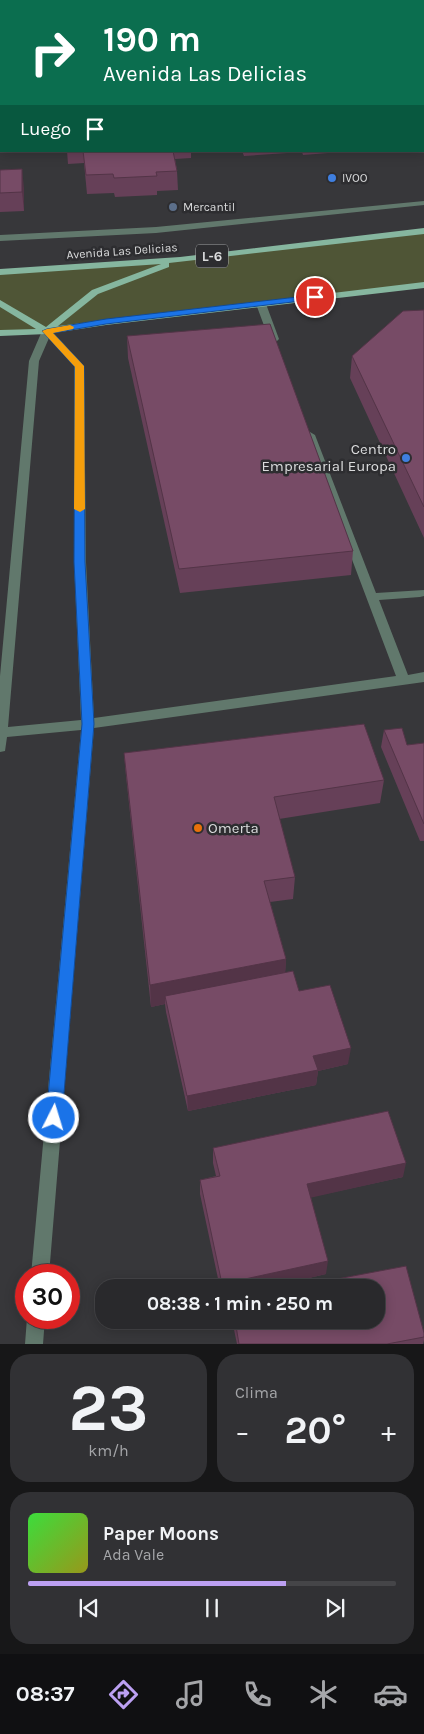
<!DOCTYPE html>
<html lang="es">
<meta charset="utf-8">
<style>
body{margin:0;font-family:Karla,sans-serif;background:#313134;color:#f1f3f6;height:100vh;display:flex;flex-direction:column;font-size:19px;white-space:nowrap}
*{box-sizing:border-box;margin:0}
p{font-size:16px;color:#a5a6a9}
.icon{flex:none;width:28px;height:28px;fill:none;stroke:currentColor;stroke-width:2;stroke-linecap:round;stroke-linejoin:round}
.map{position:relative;height:1344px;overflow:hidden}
.side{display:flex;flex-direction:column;gap:10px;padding:10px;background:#171718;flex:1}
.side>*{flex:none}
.hud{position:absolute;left:0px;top:0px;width:425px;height:152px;box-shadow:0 2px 12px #0003,0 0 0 1px #454548;background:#0b6e4f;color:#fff;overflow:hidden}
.speed{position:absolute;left:15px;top:1264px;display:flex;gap:10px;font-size:25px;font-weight:700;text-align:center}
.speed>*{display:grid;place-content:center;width:65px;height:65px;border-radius:50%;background:#29292c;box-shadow:0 2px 12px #0003,0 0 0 1px #454548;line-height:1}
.speed .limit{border:8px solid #d22;background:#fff;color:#111}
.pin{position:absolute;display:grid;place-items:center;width:42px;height:42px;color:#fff;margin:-21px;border:2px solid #fff;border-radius:50%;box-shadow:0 1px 5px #0007}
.me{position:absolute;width:55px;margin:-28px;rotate:5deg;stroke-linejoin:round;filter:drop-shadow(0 0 4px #0008)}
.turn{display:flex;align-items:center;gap:18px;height:105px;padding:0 20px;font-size:22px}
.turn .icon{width:65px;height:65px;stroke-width:2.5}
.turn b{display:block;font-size:35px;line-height:42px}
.then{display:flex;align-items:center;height:48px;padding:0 20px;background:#0003;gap:10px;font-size:19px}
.big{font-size:38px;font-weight:700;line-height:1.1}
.side .widget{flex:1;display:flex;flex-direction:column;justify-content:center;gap:8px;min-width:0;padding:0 18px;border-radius:20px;background:#313134}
.side .dial{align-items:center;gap:0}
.dial b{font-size:65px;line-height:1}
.song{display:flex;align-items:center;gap:15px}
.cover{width:60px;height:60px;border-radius:8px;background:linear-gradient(135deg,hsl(120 70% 55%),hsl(60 70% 35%))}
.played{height:5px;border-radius:2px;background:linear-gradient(90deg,#bca0f2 70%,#454548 70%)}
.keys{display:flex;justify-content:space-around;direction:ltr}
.heat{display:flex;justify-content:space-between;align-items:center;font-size:28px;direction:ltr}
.side .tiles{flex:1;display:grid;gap:10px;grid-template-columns:1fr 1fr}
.widget:last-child{grid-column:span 2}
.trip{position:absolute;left:95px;top:1279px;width:290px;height:50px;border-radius:20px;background:#29292c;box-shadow:0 2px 12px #0003,0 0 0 1px #454548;font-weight:700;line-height:50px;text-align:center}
.menu{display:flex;height:80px;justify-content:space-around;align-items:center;background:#101012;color:#a5a6a9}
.menu .icon{width:35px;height:35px}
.menu .selected{color:#bca0f2}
.menu b{font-size:22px;color:#f1f3f6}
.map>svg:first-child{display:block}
</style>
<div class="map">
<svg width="424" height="1344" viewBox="0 0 424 1344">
<rect width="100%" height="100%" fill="#37373a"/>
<path fill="#4f5536" d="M424 231V285L47 331 0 333V272L180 260Z"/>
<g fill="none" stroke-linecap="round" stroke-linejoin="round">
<path fill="#61786c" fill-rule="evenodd" d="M331 0H337L338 1H332Z
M424 201V205L156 233 0 241V235L156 227Z
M261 301 266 304 279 339 277 341 274 342 269 339 256 304Z
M47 328 50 329 84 366 86 562 94 718 396 676 305 435 310 432 315 435 376 593 424 590V596L420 597 379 600 408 675 424 672V682L94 728 49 1275H31L81 730 7 737 5 751 0 752V676L29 361 42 331ZM49 338 74 366V562L81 720 8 727 39 361Z
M27 1318H45L43 1344H25Z"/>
<path fill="#86b69f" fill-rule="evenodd" d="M424 228V234L169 263V267L98 294 58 326 424 282V288L106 325 47 334 0 336V330L36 329 0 307V300L46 327 92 290 161 264 0 275V269L180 257Z"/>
</g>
<path fill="#664058" d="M0 0H19V1H1V16H0Z
M29 0H46V1H29Z
M74 0H110V1H74Z
M412 0H424V34V1H413Z
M0 16H1V57H0Z
M0 70H1V129H0Z
M67 151H191V158L175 159 177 171 178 190 157 191V195L115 197 114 193 87 194 84 163 68 164Z
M242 151H328V153L303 155 302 152 244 156Z
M0 170 24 188V211L0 212Z
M424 310V538L350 378 352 356Z
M127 336 353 551 351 575 180 593 128 358Z
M384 730 407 745 424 743V841H420L381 747Z
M124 753 384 780 380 803 279 819 295 877 293 899 270 902 286 959 285 972 348 1064 318 1071 316 1085 188 1111 166 1012 165 1004 151 1007 126 776Z
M213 1148 403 1177 311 1197 326 1274 266 1288H220L200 1194V1180L216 1176 213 1163Z
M232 1320H376L424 1333V1340L423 1344H237Z"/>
<path fill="#533447" d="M22 169 24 188V211L22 192Z
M286 959 285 981 165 996V1004L151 1007 150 985Z
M351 1048 348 1064 318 1071 316 1085 188 1111 187 1096 313 1056Z
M406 1163 403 1177 305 1199 307 1184Z
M328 1261 326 1274 266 1288H222V1284Z"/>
<path fill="#774b66" stroke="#533447" d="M0 0H18V1H1V2H0Z
M118 0H161V1H119Z
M165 0H210V1H166Z
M215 0H315L316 1H215Z
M374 0H408L409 1H376Z
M0 16H1V42H0Z
M0 70H1V111H0Z
M83 151H173L177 171 156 172 157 176 114 178 113 174 86 175Z
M22 169V192L0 193V170Z
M424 310V507L352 356 403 311Z
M270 324 353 551 179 569 127 336Z
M364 724 384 780 274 797 295 877 264 881 286 959 150 985 124 753Z
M402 728 407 745 424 743V824L384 730Z
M293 971 299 991 330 985 351 1048 313 1056 318 1070 187 1096 165 996Z
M388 1111 406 1163 307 1184 328 1261 222 1284 200 1180 220 1176 213 1148Z
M406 1266 424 1333V1337L387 1344H239L235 1320H376V1288H289Z"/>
<path fill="#1a73e8" stroke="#114b97" d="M315 295 319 297 318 299 106 324 53 333 84 366 85 562 94 724 62 1118 59 1123 54 1125 49 1123 46 1118 82 724 74 562 75 367 42 331 47 329 106 319Z"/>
<path fill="#f59e0b" d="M70 325 74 327 73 329 53 333 84 366 85 509 80 512 74 509 75 367 42 331 47 329Z"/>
<g fill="#3f7fe0" stroke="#2d2d30" stroke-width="2">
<circle cx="332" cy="178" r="5"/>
<circle cx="406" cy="458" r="5"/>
</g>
<circle fill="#5c6f8a" stroke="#2d2d30" stroke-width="2" cx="173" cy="207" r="5"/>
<circle fill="#e8710a" stroke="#2d2d30" stroke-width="2" cx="198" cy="828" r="5"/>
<g text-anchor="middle" stroke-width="5" stroke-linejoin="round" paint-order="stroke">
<g font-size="12" fill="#dbdcdd" stroke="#2d2d30" text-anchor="start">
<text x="342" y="182">IVOO</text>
<text x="183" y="211">Mercantil</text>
</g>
<g font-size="12" fill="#dbdcdd" stroke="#2d2d30">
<text transform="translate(122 251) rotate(-4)" y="4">Avenida Las Delicias</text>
</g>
<rect fill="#2d2d30" stroke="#a7a8a9" stroke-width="1" x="196" y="244.5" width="32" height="23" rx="4"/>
<g font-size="14" font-weight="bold" fill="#dbdcdd">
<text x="212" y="261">L-6</text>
</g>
<g font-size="15" fill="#dbdcdd" stroke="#2d2d30" text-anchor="end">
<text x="396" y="454">Centro<tspan x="396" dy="17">Empresarial Europa</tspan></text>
<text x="208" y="833" text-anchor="start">Omerta</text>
</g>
</g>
</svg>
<div class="speed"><div class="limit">30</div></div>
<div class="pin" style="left:315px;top:297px;background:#d93025"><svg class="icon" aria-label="arrive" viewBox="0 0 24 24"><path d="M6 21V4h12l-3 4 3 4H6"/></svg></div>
<svg class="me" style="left:54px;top:1118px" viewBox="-20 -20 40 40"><circle r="17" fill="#1a73e8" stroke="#fff" stroke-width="3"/><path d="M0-11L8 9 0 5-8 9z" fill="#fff"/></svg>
<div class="trip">08:38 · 1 min · 250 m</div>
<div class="hud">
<div class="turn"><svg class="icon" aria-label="right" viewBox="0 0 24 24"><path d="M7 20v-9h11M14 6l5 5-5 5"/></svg><div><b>190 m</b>Avenida Las Delicias</div></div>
<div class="then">Luego<svg class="icon" aria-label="arrive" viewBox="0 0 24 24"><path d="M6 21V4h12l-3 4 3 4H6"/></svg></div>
</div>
</div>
<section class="side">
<div class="tiles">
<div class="widget dial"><b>23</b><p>km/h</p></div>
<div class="widget"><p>Clima</p>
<div class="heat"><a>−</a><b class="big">20°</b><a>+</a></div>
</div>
<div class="widget">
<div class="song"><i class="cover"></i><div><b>Paper Moons</b><p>Ada Vale</p></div></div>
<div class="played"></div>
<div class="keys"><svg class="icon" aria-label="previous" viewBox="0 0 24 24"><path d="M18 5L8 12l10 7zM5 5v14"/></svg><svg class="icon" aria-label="pause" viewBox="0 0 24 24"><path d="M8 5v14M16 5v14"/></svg><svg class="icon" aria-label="next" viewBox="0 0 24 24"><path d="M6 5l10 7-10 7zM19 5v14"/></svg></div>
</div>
</div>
</section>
<nav class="menu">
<b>08:37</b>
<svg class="icon selected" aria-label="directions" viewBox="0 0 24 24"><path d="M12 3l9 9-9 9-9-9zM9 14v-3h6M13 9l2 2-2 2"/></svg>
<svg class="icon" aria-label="music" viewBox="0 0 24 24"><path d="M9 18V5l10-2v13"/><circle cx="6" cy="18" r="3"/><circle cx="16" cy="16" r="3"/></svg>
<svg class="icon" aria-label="phone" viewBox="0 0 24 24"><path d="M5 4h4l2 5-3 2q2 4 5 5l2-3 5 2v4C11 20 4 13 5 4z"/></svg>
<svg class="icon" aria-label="climate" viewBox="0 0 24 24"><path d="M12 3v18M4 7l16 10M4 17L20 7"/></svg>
<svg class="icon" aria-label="car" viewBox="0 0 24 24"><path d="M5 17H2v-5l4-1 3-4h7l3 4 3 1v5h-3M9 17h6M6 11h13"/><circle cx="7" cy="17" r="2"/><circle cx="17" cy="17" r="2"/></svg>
</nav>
